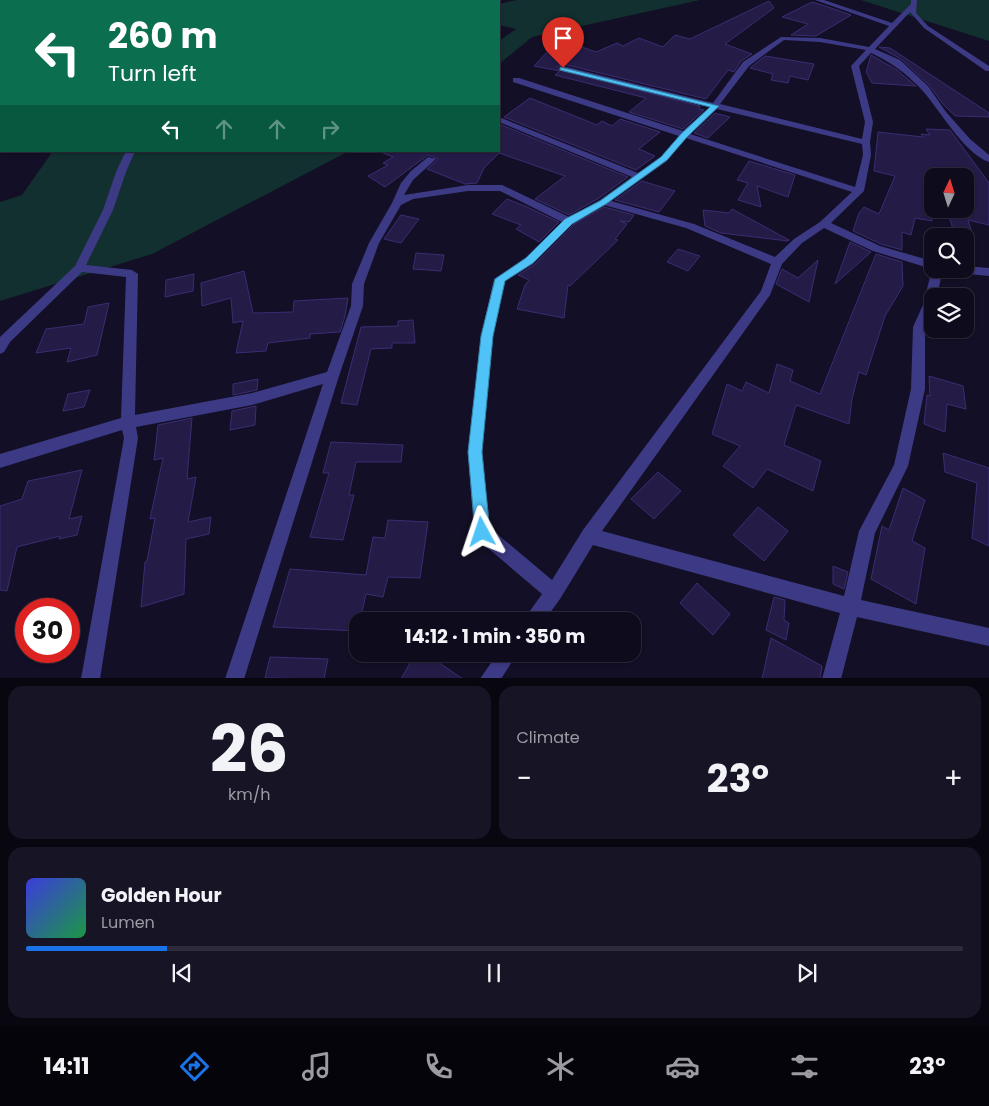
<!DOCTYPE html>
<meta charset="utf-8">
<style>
body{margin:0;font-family:Poppins,sans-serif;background:#171425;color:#f1f3f6;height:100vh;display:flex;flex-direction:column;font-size:19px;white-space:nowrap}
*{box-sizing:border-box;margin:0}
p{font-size:16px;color:#9b9ba3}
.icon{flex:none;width:28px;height:28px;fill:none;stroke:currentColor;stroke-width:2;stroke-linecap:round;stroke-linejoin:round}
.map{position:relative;height:678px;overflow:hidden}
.side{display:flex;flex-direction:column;gap:8px;padding:8px;background:#08060f;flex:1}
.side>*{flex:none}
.banner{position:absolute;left:0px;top:0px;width:500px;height:152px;box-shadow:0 1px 4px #0004,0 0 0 1px #2e2b3b;background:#0b6e4f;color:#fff;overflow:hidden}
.needle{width:32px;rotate:4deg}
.controls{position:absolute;left:924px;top:168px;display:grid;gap:10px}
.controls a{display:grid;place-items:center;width:50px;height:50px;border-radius:10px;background:#0e0b1c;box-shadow:0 1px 4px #0004,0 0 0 1px #2e2b3b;font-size:25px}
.speed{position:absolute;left:15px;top:598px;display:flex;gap:10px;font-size:25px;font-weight:700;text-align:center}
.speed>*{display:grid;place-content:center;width:65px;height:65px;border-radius:50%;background:#0e0b1c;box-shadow:0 1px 4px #0004,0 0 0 1px #2e2b3b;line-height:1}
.speed .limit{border:8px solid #d22;background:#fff;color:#111}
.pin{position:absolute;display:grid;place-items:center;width:42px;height:42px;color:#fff;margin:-51px -21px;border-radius:50% 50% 50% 0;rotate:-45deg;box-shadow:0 0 5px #0007}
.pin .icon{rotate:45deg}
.me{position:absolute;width:55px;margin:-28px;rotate:355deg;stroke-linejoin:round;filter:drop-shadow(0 0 4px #0008)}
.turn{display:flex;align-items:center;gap:18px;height:105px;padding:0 25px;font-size:22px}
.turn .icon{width:65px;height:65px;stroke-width:2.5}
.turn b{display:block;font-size:35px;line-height:42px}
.lanes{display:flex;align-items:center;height:48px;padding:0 25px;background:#0003;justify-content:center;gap:25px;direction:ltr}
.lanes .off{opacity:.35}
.big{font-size:38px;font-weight:700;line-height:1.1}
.side .widget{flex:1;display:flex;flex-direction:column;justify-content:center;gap:8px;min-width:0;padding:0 18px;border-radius:15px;background:#171425}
.side .dial{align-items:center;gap:0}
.dial b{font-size:65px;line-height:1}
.song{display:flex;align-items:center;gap:15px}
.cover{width:60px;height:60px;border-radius:8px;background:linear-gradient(135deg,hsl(240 70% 55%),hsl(140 70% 35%))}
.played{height:5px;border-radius:2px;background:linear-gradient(90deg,#1a73e8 15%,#2e2b3b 15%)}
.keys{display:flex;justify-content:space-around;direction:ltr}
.heat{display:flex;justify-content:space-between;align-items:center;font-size:28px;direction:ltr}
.side .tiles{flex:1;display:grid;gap:8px;grid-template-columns:1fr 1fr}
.widget:last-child{grid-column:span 2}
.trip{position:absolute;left:349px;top:612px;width:292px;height:50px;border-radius:15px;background:#0e0b1c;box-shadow:0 1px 4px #0004,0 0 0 1px #2e2b3b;font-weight:700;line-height:50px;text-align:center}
.dock{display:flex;height:80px;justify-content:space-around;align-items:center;background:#06040b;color:#9b9ba3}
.dock .icon{width:35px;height:35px}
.dock .selected{color:#1a73e8}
.dock b{font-size:22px;color:#f1f3f6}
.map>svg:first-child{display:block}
</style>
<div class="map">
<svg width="989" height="679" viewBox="0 0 989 679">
<rect width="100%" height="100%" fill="#130f26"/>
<path fill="#12302f" d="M517 0H700L532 37 499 64V41L516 29 499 25V4Z
M861 0H989V41Z
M53 151H349L152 254 0 301V202L22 195Z"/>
<path fill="#241b47" stroke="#3b2d73" d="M769 1 774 8 725 44 752 54 741 61 734 72 728 70 706 99 563 64 557 67 559 70 700 106 699 109 704 110 683 129 629 112 646 98 555 75 560 71 534 66 550 49 560 52 576 45 596 52 617 43 623 46 639 38 663 47 675 35 690 39Z
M812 2 828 7 851 15 816 36 791 35 808 24 782 17Z
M879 47 890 48 989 113V117L955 116 943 104 929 85 901 59Z
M871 55 897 70 916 86 872 83 866 72Z
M765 56 790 60 814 64 808 80 790 76 788 83 771 80 773 74 750 68Z
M530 98 597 125 602 121 612 126 620 119 660 132 639 149 655 156 636 170 504 117Z
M715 113 730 117 708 138 694 133Z
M499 124 628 177 599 198 569 215 535 199 565 176 499 153 484 168 477 183 465 184 427 169 438 159 428 155 385 187 368 176 388 165 383 163 393 157 383 153V151H499Z
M926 129 950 130 989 183V225L968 220 973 236H955L947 209 965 213V176H932V221L915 218 911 235 902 232V250L881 244 853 231 859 213 864 207 879 214 895 176 874 171 878 132 923 137 921 134 930 135Z
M749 161 795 175 788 197 757 186 761 207 738 200 748 183 737 180Z
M642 181 675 191 659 212 615 200Z
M507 199 525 206 559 222 539 242 516 229 521 225 492 214Z
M604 207 634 215 629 222 620 221 627 224 615 239 618 240 570 286 568 285 564 318 517 309 525 285 529 280 518 275 534 265 574 224Z
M732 209 789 240 788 241 721 233 705 226 703 210 729 213Z
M401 215 419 219 401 243 384 239Z
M850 242 871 252 835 284Z
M678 249 700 256 688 271 667 262Z
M416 253 444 255 441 271 413 269Z
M876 254 902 262 903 286 885 316 866 375 859 372 852 399 849 424 796 405 784 445 821 461 813 491 767 469 753 488 723 466 740 446 712 434 727 384 742 391 746 382 769 393 777 364 793 370 790 381 820 394Z
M818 260 809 302 776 284 782 269 798 278Z
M244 271 253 313 293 312 294 301 348 298 345 316 340 332 310 334V338L268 343 266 351 236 353 243 321 233 323 231 298 202 306 201 283Z
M194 274 193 291 165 297 166 280Z
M109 303 97 355 67 362 71 348 36 353 46 329 84 324 88 307Z
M413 320 415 343H392V348L371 349 357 405 341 403 361 327 398 326V321Z
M929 376 963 386 966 409 947 404 945 432 924 424 927 395 930 396Z
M258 379 257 390 233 395V384Z
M90 390 84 407 63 411 68 394Z
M256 406 255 425 230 430 232 411Z
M192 418 187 479 196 477 188 522 211 517 209 534 186 539 184 594 141 607 145 562 147 561 155 518 150 519 163 458 154 460 158 425Z
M331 442 403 445 401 462H356L349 495H354L343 540 310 537 329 473H323Z
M943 453 989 468V546L972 538 977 483 945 472Z
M82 470 69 519 82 516 77 535 59 539 60 536 17 547 7 591 0 590V506L22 499 28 481Z
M658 472 681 491 654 519 631 499Z
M903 488 925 500 912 541 925 548 916 604 871 579 882 526 889 530Z
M758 507 788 531 764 561 733 535Z
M388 520 428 522 420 578 388 577 383 597 366 594 360 621H358V631L273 627 290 569 366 575 373 537 385 538Z
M833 566 848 572 844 589 833 584Z
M697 583 730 614 713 635 680 603Z
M774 597 785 600 784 620 789 623 786 640 766 630Z
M771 638 822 666 820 679H762Z
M415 654H426L463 679H401Z
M270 657 328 659 324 679 265 678Z"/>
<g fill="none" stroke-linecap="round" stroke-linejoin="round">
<path fill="#3d3a85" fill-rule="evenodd" d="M815 0H824L892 23 911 4V0H917L916 13 928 26 989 66V71H986L924 28 910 12 875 49 900 60 928 86 946 112 970 139 989 155V162C963 153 939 108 921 89 906 73 891 62 871 53L859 66 873 122 870 142 871 155 864 191 831 223 880 246 932 261V269H943L937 296H932V310L925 327V389L908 466 875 533 861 600 989 628V646L857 617 841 679H822L840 613 593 545 560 599 544 621H524L527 615 542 594 476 538 474 532 468 453 481 336 494 279 525 258 562 222 500 191H468L413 199 401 205 379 243 364 284 363 306 339 376 244 679H225L323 384 252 405 136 427 138 438 100 679H81L124 438 122 430 0 468V454L121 418 126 277 82 272 10 342 4 352 0 354V337L75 266 103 210 116 172 126 151H135L126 172 113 210 86 265 132 270 138 274 135 415 252 393 327 372 351 306 352 284 369 243 392 203 401 183 411 171 428 157 436 159 413 180 404 195 468 185H502L569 217 600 200 632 177 499 122V117L638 173 661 157 679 136 513 82V78H519L683 131 710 107 559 68 563 66 713 103 743 62 781 37 820 38 869 47 889 26ZM784 40 820 42 866 50 851 66 865 122 862 139 720 104 749 66ZM717 109 862 144 863 155 855 187 690 134ZM686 138 852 192 820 222 794 239 775 257 694 224 611 201 667 161ZM604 205 686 228 771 264 761 291 583 530 552 580 490 528 482 453 493 336 505 281 533 264 573 223ZM824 228 873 251 932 269 923 305 913 327 911 389 894 465 859 531 844 596 602 531 770 295 782 264 802 243Z
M965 266 989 268V276L958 273 952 269H965Z
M497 654H517L501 679H480Z"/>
</g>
<path fill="#4fc3f7" stroke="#337fa1" d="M560 67 719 106 687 137 667 160 606 204 572 224 533 263 505 281 493 336 482 452 490 532 488 537 482 539 477 537 475 532 468 452 481 336 495 279 526 258 565 219 600 201 661 157 681 134 710 107 560 70Z"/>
</svg>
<div class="controls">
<a><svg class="needle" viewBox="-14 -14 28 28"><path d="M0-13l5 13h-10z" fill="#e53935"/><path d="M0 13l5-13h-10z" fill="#9b9ba3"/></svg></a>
<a><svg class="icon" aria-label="search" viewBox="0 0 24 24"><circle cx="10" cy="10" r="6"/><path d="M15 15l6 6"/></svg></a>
<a><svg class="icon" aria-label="layers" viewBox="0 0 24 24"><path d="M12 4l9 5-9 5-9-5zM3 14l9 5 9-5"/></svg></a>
</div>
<div class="speed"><div class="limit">30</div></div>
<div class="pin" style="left:563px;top:68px;background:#d93025"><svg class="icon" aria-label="arrive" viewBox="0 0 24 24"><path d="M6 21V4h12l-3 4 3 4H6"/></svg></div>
<svg class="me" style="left:482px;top:532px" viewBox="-20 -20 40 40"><path d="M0-17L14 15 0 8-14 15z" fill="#4fc3f7" stroke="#fff" stroke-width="4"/></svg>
<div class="trip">14:12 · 1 min · 350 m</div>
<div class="banner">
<div class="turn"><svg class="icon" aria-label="left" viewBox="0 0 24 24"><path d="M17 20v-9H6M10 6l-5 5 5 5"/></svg><div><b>260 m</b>Turn left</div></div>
<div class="lanes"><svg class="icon" aria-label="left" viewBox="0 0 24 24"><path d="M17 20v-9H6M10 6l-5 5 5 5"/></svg><svg class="icon off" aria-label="ahead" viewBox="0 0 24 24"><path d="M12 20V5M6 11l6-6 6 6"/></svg><svg class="icon off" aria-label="ahead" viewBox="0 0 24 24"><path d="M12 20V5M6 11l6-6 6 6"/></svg><svg class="icon off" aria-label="right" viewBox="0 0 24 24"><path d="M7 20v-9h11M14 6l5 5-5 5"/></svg></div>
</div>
</div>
<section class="side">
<div class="tiles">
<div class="widget dial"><b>26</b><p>km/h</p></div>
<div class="widget"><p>Climate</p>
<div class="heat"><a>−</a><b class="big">23°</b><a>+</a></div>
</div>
<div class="widget">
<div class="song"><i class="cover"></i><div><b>Golden Hour</b><p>Lumen</p></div></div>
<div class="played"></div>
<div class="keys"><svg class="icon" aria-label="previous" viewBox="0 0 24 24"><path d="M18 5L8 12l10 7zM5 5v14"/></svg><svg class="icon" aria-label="pause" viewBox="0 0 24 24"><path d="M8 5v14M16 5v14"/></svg><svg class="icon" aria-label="next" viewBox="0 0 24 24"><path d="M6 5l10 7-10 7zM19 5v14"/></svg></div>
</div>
</div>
</section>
<nav class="dock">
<b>14:11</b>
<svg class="icon selected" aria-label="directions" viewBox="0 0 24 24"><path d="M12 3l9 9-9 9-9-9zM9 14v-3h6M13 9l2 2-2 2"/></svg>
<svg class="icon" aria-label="music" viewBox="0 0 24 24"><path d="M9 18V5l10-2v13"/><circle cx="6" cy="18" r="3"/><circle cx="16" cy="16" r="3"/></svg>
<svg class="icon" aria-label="phone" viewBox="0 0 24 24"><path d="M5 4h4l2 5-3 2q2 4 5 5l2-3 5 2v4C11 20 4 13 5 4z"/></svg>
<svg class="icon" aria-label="climate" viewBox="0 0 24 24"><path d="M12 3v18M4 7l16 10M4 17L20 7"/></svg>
<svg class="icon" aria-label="car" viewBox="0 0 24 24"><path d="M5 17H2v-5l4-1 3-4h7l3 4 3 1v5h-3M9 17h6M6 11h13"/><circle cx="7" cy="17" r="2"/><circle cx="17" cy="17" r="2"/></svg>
<svg class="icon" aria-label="filters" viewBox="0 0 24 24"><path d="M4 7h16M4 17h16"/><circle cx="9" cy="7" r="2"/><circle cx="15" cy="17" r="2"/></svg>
<b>23°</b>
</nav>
